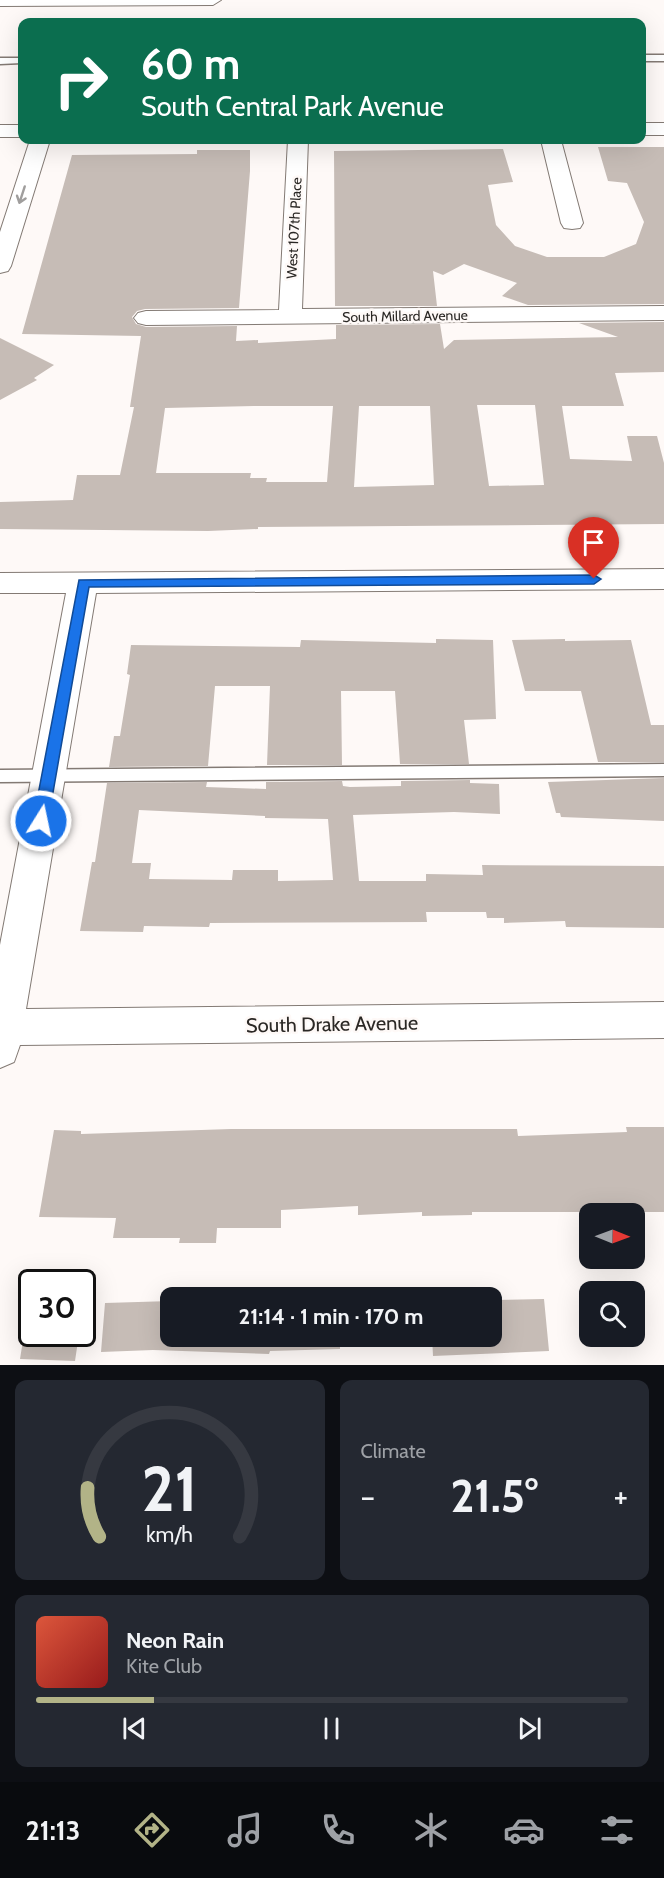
<!DOCTYPE html>
<meta charset="utf-8">
<style>
body{margin:0;font-family:Cabin,sans-serif;background:#242831;color:#f1f3f6;height:100vh;display:flex;flex-direction:column;font-size:22px;white-space:nowrap}
*{box-sizing:border-box;margin:0}
p{font-size:20px;color:#9ea1a6}
.icon{flex:none;width:33px;height:33px;fill:none;stroke:currentColor;stroke-width:2;stroke-linecap:round;stroke-linejoin:round}
.map{position:relative;height:1365px;overflow:hidden}
.panel{display:flex;flex-direction:column;gap:15px;padding:15px;background:#0d0f14;flex:1}
.panel>*{flex:none}
.banner{position:absolute;left:18px;top:18px;width:628px;height:126px;border-radius:12px;box-shadow:0 6px 24px #0002;background:#0b6e4f;color:#fff;overflow:hidden}
.needle{width:39px;rotate:91deg}
.fabs{position:absolute;left:579px;top:1203px;display:grid;gap:12px}
.fabs a{display:grid;place-items:center;width:66px;height:66px;border-radius:12px;background:#171b24;box-shadow:0 6px 24px #0002;font-size:30px}
.speed{position:absolute;left:18px;top:1269px;display:flex;gap:12px;font-size:30px;font-weight:700;text-align:center}
.speed>*{display:grid;place-content:center;width:78px;height:78px;border-radius:50%;background:#171b24;box-shadow:0 6px 24px #0002;line-height:1}
.speed .limit{border:3px solid #111;border-radius:9px;background:#fff;color:#111}
.pin{position:absolute;display:grid;place-items:center;width:51px;height:51px;color:#fff;margin:-62px -26px;border-radius:50% 50% 50% 0;rotate:-45deg;box-shadow:0 0 6px #0007}
.pin .icon{rotate:45deg}
.me{position:absolute;width:66px;margin:-33px;rotate:10deg;stroke-linejoin:round;filter:drop-shadow(0 0 4px #0008)}
.turn{display:flex;align-items:center;gap:21px;height:126px;padding:0 24px;font-size:27px}
.turn .icon{width:78px;height:78px;stroke-width:2.5}
.turn b{display:block;font-size:42px;line-height:51px}
.big{font-size:45px;font-weight:700;line-height:1.1}
.panel .card{flex:1;display:flex;flex-direction:column;justify-content:center;gap:9px;min-width:0;padding:0 21px;border-radius:12px;background:#242831}
.panel .dial{align-items:center;gap:0}
.dial svg{height:156px;overflow:visible;fill:none;stroke:#363941;stroke-width:7;stroke-linecap:round;text-anchor:middle}
.dial text{fill:#f1f3f6;stroke:none}
.song{display:flex;align-items:center;gap:18px}
.cover{width:72px;height:72px;border-radius:9px;background:linear-gradient(135deg,hsl(10 70% 55%),hsl(0 70% 35%))}
.played{height:6px;border-radius:3px;background:linear-gradient(90deg,#b2b387 20%,#363941 20%)}
.keys{display:flex;justify-content:space-around;direction:ltr}
.heat{display:flex;justify-content:space-between;align-items:center;font-size:33px;direction:ltr}
.panel .tiles{flex:1;display:grid;gap:15px;grid-template-columns:1fr 1fr}
.card:last-child{grid-column:span 2}
.trip{position:absolute;left:160px;top:1287px;width:342px;height:60px;border-radius:12px;background:#171b24;box-shadow:0 6px 24px #0002;font-weight:700;line-height:60px;text-align:center}
.tabs{display:flex;height:96px;justify-content:space-around;align-items:center;background:#090b0e;color:#9ea1a6}
.tabs .icon{width:42px;height:42px}
.tabs .selected{color:#b2b387}
.tabs b{font-size:27px;color:#f1f3f6}
.map>svg:first-child{display:block}
</style>
<div class="map">
<svg width="664" height="1365" viewBox="0 0 664 1365">
<rect width="100%" height="100%" fill="#fef9f7"/>
<path fill="#c6bcb6" fill-rule="evenodd" d="M598 147H664V304L528 305 502 296 517 283 464 264 443 275 433 271 437 306H335L334 151 503 149 513 182 488 185 496 225 515 246 547 257H604L636 244 644 222 627 183 608 181Z
M197 150H250V171L239 308 145 309 137 311 132 317 136 324 146 327 237 326 236 341 258 340V343L336 339V325L440 324 444 349 454 340 618 337 579 323 664 322V372L615 373 624 406H562L570 459 632 461 627 436H657L664 463V524L258 527V529L208 531 0 529V502L73 500 77 475H120L134 407H130L141 336 22 334 72 155 197 154ZM477 405H535L544 485 489 486ZM254 406H333L327 482H266L267 478H250L251 473H156L165 408ZM359 406H430L434 485 354 487Z
M0 338 54 365 34 378 37 380 0 400Z
M436 639 493 640 496 719 464 720 469 764H400L395 691H341L342 765H267L270 686H215L208 766 109 767 114 736H120L130 675 127 674 131 645 300 647 301 640 436 643Z
M565 639V641L631 640 651 725H664V762H598L581 691H525L512 640Z
M664 778V821L561 817 560 813H556L548 782Z
M470 780V783L499 784 500 814 454 812 353 815 359 881H426V874L483 875 482 865 664 866V928L566 927 565 921 504 923V918H487L486 912H426L427 922 210 923 209 927 144 926 143 932 80 931 92 862H95L107 783 207 782 206 787 266 789V782L342 781 343 786 350 787 401 786V781ZM139 810 265 816V818L328 819 333 880 278 881V870H233L232 880 149 879 151 863H132Z
M626 1127H664V1212H472V1215L422 1216V1212L358 1215V1206L281 1210V1228H217L216 1243H179L180 1238H113L116 1218 39 1217 54 1130 81 1131V1134L231 1129H517L518 1136 627 1132Z
M339 1291V1298H180V1295L223 1296V1292L285 1293Z
M544 1299 549 1351 433 1356 432 1336H492V1300Z
M171 1301V1336H340V1349L270 1351 269 1354 153 1350 101 1352 105 1303Z
M24 1334H79L75 1361 20 1359Z"/>
<g fill="none" stroke-linecap="round" stroke-linejoin="round">
<g stroke="#837a74" stroke-width="3">
<path id="service" d="M642 55H664V61H642Z
M0 58H22V63L0 64Z
M664 764V776L0 782V770Z"/>
</g>
<g stroke="#837a74" stroke-width="2">
<path id="minor" d="M0 0H221L213 5 0 6Z
M642 123H664V135H642Z
M0 125H22V137H0Z
M30 140H50L11 266 8 271 0 273V232Z
M288 140H308L302 309 664 306V320L146 325 138 323 134 318 138 313 146 311 279 310Z
M541 140H561L583 223 580 228 572 229 564 228 561 223Z
M664 569V589L96 593 26 1009 664 1002V1038L20 1045 14 1062 0 1068V945L66 593H0V573Z"/>
</g>
<use href="#service" fill="#fff" fill-rule="evenodd"/>
<use href="#minor" fill="#fff" fill-rule="evenodd"/>
</g>
<defs><path id="oneway-shaft" d="M-6 0H5M1.5-3L5.5 0L1.5 3" fill="none" stroke-width="1.6" stroke-linecap="round" stroke-linejoin="round" transform="scale(1.5)"/></defs>
<use stroke="#a09e9d" href="#oneway-shaft" transform="translate(22 195) rotate(108)"/>
<path fill="#1a73e8" stroke="#114b97" stroke-width="1.5" d="M594 575 601 579 594 584 89 587 48 821 46 825 41 827 36 825 33 821 79 580Z"/>
<g text-anchor="middle" stroke-width="5" stroke-linejoin="round" paint-order="stroke">
<g font-size="14" fill="#2b2825" stroke="#fef9f7">
<text transform="translate(294 228) rotate(-87)" y="5">West 107th Place</text>
<text transform="translate(405 316) rotate(-1)" y="5">South Millard Avenue</text>
</g>
<g font-size="20" fill="#2b2825" stroke="#fef9f7">
<text transform="translate(332 1024) rotate(-1)" y="7">South Drake Avenue</text>
</g>
</g>
</svg>
<div class="fabs">
<a><svg class="needle" viewBox="-14 -14 28 28"><path d="M0-13l5 13h-10z" fill="#e53935"/><path d="M0 13l5-13h-10z" fill="#9ea1a6"/></svg></a>
<a><svg class="icon" aria-label="search" viewBox="0 0 24 24"><circle cx="10" cy="10" r="6"/><path d="M15 15l6 6"/></svg></a>
</div>
<div class="speed"><div class="limit">30</div></div>
<div class="pin" style="left:594px;top:579px;background:#d93025"><svg class="icon" aria-label="arrive" viewBox="0 0 24 24"><path d="M6 21V4h12l-3 4 3 4H6"/></svg></div>
<svg class="me" style="left:41px;top:821px" viewBox="-20 -20 40 40"><circle r="17" fill="#1a73e8" stroke="#fff" stroke-width="3"/><path d="M0-11L8 9 0 5-8 9z" fill="#fff"/></svg>
<div class="trip">21:14 · 1 min · 170 m</div>
<div class="banner">
<div class="turn"><svg class="icon" aria-label="right" viewBox="0 0 24 24"><path d="M7 20v-9h11M14 6l5 5-5 5"/></svg><div><b>60 m</b>South Central Park Avenue</div></div>
</div>
</div>
<section class="panel">
<div class="tiles">
<div class="card dial"><svg viewBox="0 0 100 80">
<path d="M14 69A42 42 0 1 1 86 69"/>
<path d="M14 69A42 42 0 0 1 8 44" stroke="#b2b387"/>
<text x="50" y="56" font-size="32" font-weight="700">21</text>
<text x="50" y="72" font-size="11">km/h</text>
</svg></div>
<div class="card"><p>Climate</p>
<div class="heat"><a>−</a><b class="big">21.5°</b><a>+</a></div>
</div>
<div class="card">
<div class="song"><i class="cover"></i><div><b>Neon Rain</b><p>Kite Club</p></div></div>
<div class="played"></div>
<div class="keys"><svg class="icon" aria-label="previous" viewBox="0 0 24 24"><path d="M18 5L8 12l10 7zM5 5v14"/></svg><svg class="icon" aria-label="pause" viewBox="0 0 24 24"><path d="M8 5v14M16 5v14"/></svg><svg class="icon" aria-label="next" viewBox="0 0 24 24"><path d="M6 5l10 7-10 7zM19 5v14"/></svg></div>
</div>
</div>
</section>
<nav class="tabs">
<b>21:13</b>
<svg class="icon selected" aria-label="directions" viewBox="0 0 24 24"><path d="M12 3l9 9-9 9-9-9zM9 14v-3h6M13 9l2 2-2 2"/></svg>
<svg class="icon" aria-label="music" viewBox="0 0 24 24"><path d="M9 18V5l10-2v13"/><circle cx="6" cy="18" r="3"/><circle cx="16" cy="16" r="3"/></svg>
<svg class="icon" aria-label="phone" viewBox="0 0 24 24"><path d="M5 4h4l2 5-3 2q2 4 5 5l2-3 5 2v4C11 20 4 13 5 4z"/></svg>
<svg class="icon" aria-label="climate" viewBox="0 0 24 24"><path d="M12 3v18M4 7l16 10M4 17L20 7"/></svg>
<svg class="icon" aria-label="car" viewBox="0 0 24 24"><path d="M5 17H2v-5l4-1 3-4h7l3 4 3 1v5h-3M9 17h6M6 11h13"/><circle cx="7" cy="17" r="2"/><circle cx="17" cy="17" r="2"/></svg>
<svg class="icon" aria-label="filters" viewBox="0 0 24 24"><path d="M4 7h16M4 17h16"/><circle cx="9" cy="7" r="2"/><circle cx="15" cy="17" r="2"/></svg>
</nav>
